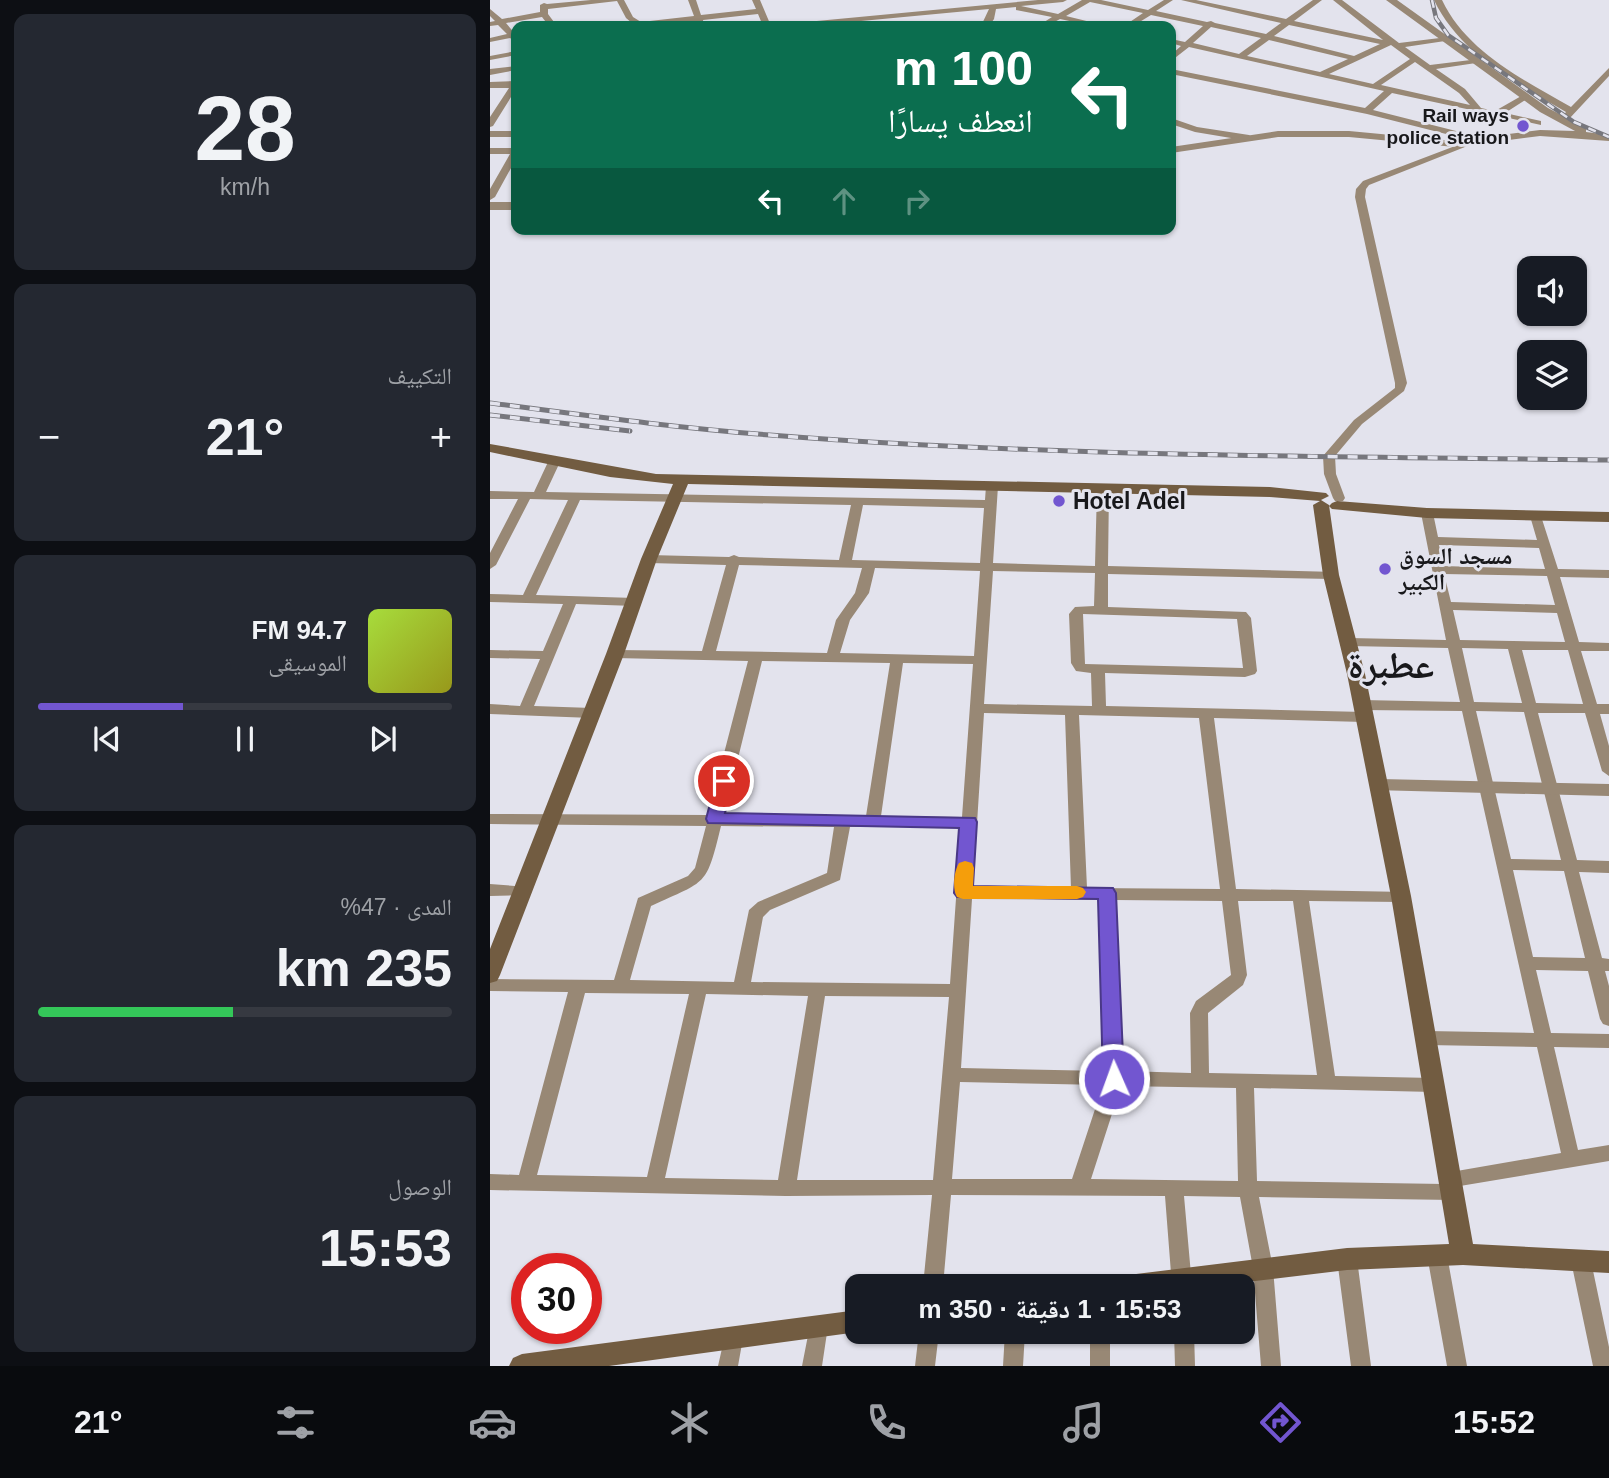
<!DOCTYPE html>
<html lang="ar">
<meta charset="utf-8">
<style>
body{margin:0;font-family:Arial,"Noto Naskh Arabic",sans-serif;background:#242831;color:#f1f3f6;direction:rtl;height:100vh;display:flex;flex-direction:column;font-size:26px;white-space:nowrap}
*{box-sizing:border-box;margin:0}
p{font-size:23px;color:#9ea1a6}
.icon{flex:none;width:38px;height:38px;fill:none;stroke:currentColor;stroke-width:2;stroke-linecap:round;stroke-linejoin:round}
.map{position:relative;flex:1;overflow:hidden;direction:ltr}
.panel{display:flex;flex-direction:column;gap:14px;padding:14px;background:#0d0f14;width:490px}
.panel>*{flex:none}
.banner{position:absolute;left:21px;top:21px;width:665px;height:214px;border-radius:14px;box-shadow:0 2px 5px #0004;direction:rtl;background:#0b6e4f;color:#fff;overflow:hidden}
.fabs{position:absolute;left:1027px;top:256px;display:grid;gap:14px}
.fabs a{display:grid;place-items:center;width:70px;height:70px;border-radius:14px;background:#171b24;box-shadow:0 2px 5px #0004;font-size:35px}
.speed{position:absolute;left:21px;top:1253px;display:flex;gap:14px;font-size:35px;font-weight:700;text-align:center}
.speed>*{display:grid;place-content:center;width:91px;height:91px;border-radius:50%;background:#171b24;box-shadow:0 2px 5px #0004;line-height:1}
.speed .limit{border:10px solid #d22;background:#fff;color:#111}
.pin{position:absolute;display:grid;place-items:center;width:60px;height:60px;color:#fff;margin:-30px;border:4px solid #fff;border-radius:50%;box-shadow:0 2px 7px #0007}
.me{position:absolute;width:77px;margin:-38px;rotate:358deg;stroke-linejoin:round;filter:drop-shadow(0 0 5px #0008)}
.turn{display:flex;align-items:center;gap:24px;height:147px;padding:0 28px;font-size:32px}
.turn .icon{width:91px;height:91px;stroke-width:2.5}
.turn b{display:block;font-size:49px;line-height:60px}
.lanes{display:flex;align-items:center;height:66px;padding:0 28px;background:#0003;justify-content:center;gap:35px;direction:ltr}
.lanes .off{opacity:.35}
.big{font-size:52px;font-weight:700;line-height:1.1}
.panel .tile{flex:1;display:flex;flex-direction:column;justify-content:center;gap:10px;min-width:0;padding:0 24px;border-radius:14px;background:#242831}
.panel .dial{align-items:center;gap:0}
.dial b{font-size:91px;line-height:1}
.song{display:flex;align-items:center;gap:21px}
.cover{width:84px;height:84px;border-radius:10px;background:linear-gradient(135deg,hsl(80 70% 55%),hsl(60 70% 35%))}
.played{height:7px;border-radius:4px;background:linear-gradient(90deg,#7256d0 35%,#363941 35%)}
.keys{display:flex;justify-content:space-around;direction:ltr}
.heat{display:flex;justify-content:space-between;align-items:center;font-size:38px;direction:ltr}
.charge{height:10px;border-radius:5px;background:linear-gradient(90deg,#34c759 47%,#363941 0)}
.trip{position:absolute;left:355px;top:1274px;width:410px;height:70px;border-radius:14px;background:#171b24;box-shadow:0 2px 5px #0004;font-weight:700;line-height:70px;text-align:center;direction:rtl}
.dock{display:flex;height:112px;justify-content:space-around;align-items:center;background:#090b0e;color:#9ea1a6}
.dock .icon{width:49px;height:49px}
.dock .current{color:#7256d0}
.dock b{font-size:32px;color:#f1f3f6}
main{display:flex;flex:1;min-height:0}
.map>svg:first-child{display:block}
</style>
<main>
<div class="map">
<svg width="1119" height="1366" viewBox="0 0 1119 1366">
<rect width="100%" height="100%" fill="#e3e3ed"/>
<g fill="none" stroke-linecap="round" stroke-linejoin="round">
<path fill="#988875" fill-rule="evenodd" d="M101 0H134L143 17 151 22 204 16 198 0H206L211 15 266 9 262 0H270L281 26H273L268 14 213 20 214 26H208L206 21 133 26 142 23 136 18 127 1 58 9V14L67 26H59L52 17 16 23 26 35V42L20 38 0 42V38L17 34 8 25 0 26V22L5 21 0 16V9L12 19 50 12V5L54 3 57 4Z
M548 0H577L573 2 531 6 568 14 592 0H611L658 10 674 0H683L666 11 717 22 721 21 725 23 776 34 791 23 691 0H706L796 19 823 0H832L804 21 893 40 843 0H852L909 43 958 37V41H955L915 47 940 65 989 59V63H986L946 69 975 89 991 108 1005 111 1033 95 1040 97 1015 113 1051 121V125L902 93 883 110 966 131 985 143 879 185 876 189 875 197 917 383 914 391 872 424 845 456 846 474 855 498 853 501H845L843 498 834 474 833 456 864 420 905 388V383L865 197 866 189 873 181 973 143 960 135 877 114 681 74V69L875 108 894 91 699 47 681 61V55L691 46 681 43V39L695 42 713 26 661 15 643 26H634L653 13 600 2 576 16 617 26H603L570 19 557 26H548L562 17 526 10V7L506 9 504 19 499 26H491L499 9 318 26H291L295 24ZM799 25 890 44 864 56 784 36ZM721 27 771 38 749 54 703 43ZM779 40 858 59 830 72 757 56ZM901 45 920 59 883 84 839 74ZM925 62 969 93 980 105 891 85Z
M944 0H952C976 51 1033 80 1081 107L1119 68V76L1079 119H1073L1072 117 1076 112C1027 84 969 53 944 0Z
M26 51V55L0 60V56Z
M26 66V70L0 75V69Z
M26 81V89L3 126 0 127V117L19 88H0V82Z
M681 118 707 127 759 135 763 138 759 141 705 132 681 124Z
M0 131H26V137H0Z
M0 148H26V159L5 197 0 200V189L20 154H0Z
M64 458 70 462 56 492 495 500 496 486 502 482 508 486 503 563 605 566 607 489 613 485 619 489 618 566 846 572 848 575 841 579 618 574V607L756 612 761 618 767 671 765 674 755 677 615 673 616 706 874 712 881 717 874 722 724 718 746 889 917 892 919 896 917 900 911 902 819 901 845 1076 944 1078 950 1080 953 1085 950 1090 944 1092 764 1088 767 1181 954 1184 952 1180 954 1174 961 1172 1071 1153 1047 1047 937 1045 931 1043 928 1038 931 1033 937 1031 1044 1033 972 711 872 710 865 705 872 700 970 702 958 648 859 646 852 642 859 638 956 640 931 513 933 510 937 509 943 513 948 537 1047 540 1040 516 1046 512 1050 513 1068 569 1119 570V578L1070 577 1089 642 1119 643V651H1091L1107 704H1119V714H1110L1119 746V776L1112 771 1095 713H1048L1087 860 1119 861V873L1089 872 1112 958 1119 959V971H1115L1119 986V1026L1113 1024 1110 1019 1098 971 1046 970 1061 1033 1119 1034V1048L1064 1047 1088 1150 1119 1145V1161L970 1186 972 1192 970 1198 963 1200 769 1197 783 1268 791 1366H771L763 1268 750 1197 694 1196 702 1286H682L675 1196 461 1195 453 1286H433L442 1195 296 1196 0 1190V1174L29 1175 78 992 0 991V979L124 980 148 898 198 876 205 868 216 826 0 824V814L218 815 258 661 125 658 118 654 125 650 212 651 236 565 159 563 153 559 159 555 239 557 244 555 249 557 349 560 361 505 90 500 46 595 145 598 152 602 145 606 86 604 44 706 102 708 109 713 102 718 0 714V704L30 706 50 659 0 658V650L53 651 73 604 0 602V594L33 595 78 500 40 499 6 565 0 569V553L28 499H0V491L44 492 58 462ZM373 505 494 508 490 563 362 560ZM949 545 1049 548 1055 569 953 566ZM249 565 372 568 365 593 346 620 337 653 226 651ZM385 568 490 571 484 656 350 653 360 620 379 593ZM503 571 605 573 604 606 585 607 579 614 581 663 586 671 601 673 602 706 494 704ZM954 574 1057 576 1065 605 961 602ZM963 610 1067 613 1075 642 970 640ZM593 614 747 619 753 668 595 664ZM972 648 1018 649 1032 703 984 702ZM1032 650H1078L1093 704 1046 703ZM272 661 400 663 376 816 234 815ZM413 663 483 664 472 817 391 816ZM986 711 1034 712 1071 860 1021 859ZM494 713 575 715 581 888 483 887ZM589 715 709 718 730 889 597 888ZM231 826 344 827 337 873 268 902 259 910 244 982 140 980 161 906C218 880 216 887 231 826ZM360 827H471L460 984 261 982 273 917 280 910 350 880ZM1023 870 1074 871 1095 958 1043 957ZM482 899 609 900 615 1071 471 1068ZM625 900 732 901 741 975 706 1001 700 1013 701 1073 633 1071ZM748 901H803L827 1075 719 1073 718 1013 753 985 757 975ZM95 993 199 994 157 1177 47 1175ZM216 994 318 996 288 1180 175 1178ZM335 996 459 997 443 1180H307ZM470 1082 613 1085 582 1179H462ZM631 1086 746 1088 748 1181 601 1179Z
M0 884 39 887 41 891 39 895 0 896Z
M947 1246 954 1249 957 1255 977 1366H957L937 1255 940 1249Z
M857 1250 864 1253 867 1259 881 1366H861L847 1259 850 1253Z
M1091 1252 1098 1255 1101 1261 1119 1347V1366H1103L1081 1261 1084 1255Z
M328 1317 335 1320 338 1326 332 1366H312L321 1320Z
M243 1329 250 1331 253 1338 248 1366H228L236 1331Z
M429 1332H449L445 1366H425Z
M515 1332H535L533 1366H513Z
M600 1332H620V1366H600Z
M684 1332H704L705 1366H685Z"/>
<path fill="#988875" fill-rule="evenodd" d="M896 0H907L1058 108 1096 128V132L1119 135V141L1050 136 965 147 859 137H788L681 153V147L788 131H859L965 141 1050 130 1085 131 1050 112Z
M0 202H26V210H0Z
M890 779 1119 784V796L883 790 881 785 883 780Z"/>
<path fill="#725c41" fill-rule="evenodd" d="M0 444 166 474 780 487 836 493 839 496 831 500 839 505 849 575 875 674 921 896 983 1244 1119 1251V1273L973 1265 857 1270 724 1286H626L629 1278 638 1275 857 1248 959 1244 901 896 857 674 833 575 823 505 830 501 780 497 198 484 167 559 134 654 10 975 7 981 0 983V949L116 654 151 559 183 484 120 477 0 452Z
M847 501 937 508 1119 512V522L937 518 842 509 839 506 842 503Z
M368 1310V1332L119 1366H19L23 1358 32 1354Z"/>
<g stroke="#77777d" stroke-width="4.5">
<path id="rail-far1" d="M942 0 946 18 958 35 1084 122 1119 137"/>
</g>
<g stroke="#77777d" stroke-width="5">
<path id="rail" d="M0 403C93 415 186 428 280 435 559 457 839 456 1119 460
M0 415 140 431"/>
</g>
<use href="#rail-far1" stroke="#e3e3ed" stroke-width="2.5" stroke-dasharray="8" stroke-linecap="butt"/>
<use href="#rail" stroke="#e3e3ed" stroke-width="3.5" stroke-dasharray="10" stroke-linecap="butt"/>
</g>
<path fill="#7256d0" stroke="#4a3887" stroke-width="2" d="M234 775 243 781 235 813 485 818 487 822 483 886 623 888 626 893 634 1079 631 1084 624 1087 616 1084 613 1079 608 899 467 897 464 893 469 828 218 823 216 819 226 781Z"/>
<path fill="#f59e0b" d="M475 861 482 863 484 868 483 886H587L593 888 596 892 593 897 587 899H473L467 897C462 889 464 871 469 863Z"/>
<g fill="#7256d0" stroke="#e3e3ed" stroke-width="2.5">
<circle cx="1033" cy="126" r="7"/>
<circle cx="569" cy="501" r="7"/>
<circle cx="895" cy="569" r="7"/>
</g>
<g text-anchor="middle" stroke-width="6" stroke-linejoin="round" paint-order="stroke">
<g font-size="19" font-weight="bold" fill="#18181b" stroke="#e3e3ed" text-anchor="end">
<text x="1019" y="122">Rail ways<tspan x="1019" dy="22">police station</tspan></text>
</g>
<g font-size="23" font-weight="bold" fill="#18181b" stroke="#e3e3ed" text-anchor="start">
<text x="583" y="509">Hotel Adel</text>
<text x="909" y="564">مسجد السوق<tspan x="909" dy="26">الكبير</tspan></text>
</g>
<g font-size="37" font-weight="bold" fill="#18181b" stroke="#e3e3ed">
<text x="901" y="678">عطبرة</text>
</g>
</g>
</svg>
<div class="fabs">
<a><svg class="icon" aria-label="sound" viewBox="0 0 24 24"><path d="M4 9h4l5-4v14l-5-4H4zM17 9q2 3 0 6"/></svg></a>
<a><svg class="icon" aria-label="layers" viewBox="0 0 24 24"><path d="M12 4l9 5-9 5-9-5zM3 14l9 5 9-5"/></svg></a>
</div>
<div class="speed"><div class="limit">30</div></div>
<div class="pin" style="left:234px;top:781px;background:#d93025"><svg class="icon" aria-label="arrive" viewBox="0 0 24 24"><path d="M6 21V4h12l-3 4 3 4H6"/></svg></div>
<svg class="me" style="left:624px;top:1079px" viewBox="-20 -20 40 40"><circle r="17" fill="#7256d0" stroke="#fff" stroke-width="3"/><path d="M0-11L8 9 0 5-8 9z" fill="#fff"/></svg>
<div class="trip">15:53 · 1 دقيقة · 350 m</div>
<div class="banner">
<div class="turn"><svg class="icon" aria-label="left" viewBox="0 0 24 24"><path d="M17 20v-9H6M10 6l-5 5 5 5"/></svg><div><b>100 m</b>انعطف يسارًا</div></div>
<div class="lanes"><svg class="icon" aria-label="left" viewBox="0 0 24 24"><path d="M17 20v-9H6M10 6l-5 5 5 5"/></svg><svg class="icon off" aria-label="ahead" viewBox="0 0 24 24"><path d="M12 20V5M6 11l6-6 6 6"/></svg><svg class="icon off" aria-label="right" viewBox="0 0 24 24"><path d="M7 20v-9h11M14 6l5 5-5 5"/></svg></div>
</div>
</div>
<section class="panel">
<div class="tile dial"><b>28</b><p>km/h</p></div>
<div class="tile"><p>التكييف</p>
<div class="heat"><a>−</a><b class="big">21°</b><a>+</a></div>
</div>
<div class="tile">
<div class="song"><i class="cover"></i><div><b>94.7 FM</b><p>الموسيقى</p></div></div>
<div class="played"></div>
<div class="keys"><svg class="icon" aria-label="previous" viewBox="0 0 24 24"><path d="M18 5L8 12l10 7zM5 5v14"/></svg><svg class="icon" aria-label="pause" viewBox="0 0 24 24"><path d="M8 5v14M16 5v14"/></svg><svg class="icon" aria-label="next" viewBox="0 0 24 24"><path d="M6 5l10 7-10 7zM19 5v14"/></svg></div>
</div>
<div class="tile"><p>المدى · 47%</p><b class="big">235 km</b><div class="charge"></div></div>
<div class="tile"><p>الوصول</p><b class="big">15:53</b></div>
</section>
</main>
<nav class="dock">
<b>15:52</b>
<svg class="icon current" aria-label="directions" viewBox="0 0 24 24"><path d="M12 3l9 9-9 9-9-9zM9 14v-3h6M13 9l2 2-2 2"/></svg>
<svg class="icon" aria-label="music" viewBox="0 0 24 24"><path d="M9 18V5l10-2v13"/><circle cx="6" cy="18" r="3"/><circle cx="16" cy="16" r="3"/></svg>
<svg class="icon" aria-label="phone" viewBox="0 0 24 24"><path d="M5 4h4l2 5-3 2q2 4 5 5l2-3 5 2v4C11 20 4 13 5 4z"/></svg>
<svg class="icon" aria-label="climate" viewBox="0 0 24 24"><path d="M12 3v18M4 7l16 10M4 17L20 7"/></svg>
<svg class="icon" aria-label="car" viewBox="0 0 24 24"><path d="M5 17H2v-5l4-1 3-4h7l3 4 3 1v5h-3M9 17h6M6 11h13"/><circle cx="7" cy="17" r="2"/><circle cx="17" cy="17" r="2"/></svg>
<svg class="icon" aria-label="filters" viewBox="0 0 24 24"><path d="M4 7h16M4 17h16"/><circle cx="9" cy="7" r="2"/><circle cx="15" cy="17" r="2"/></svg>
<b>21°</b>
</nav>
